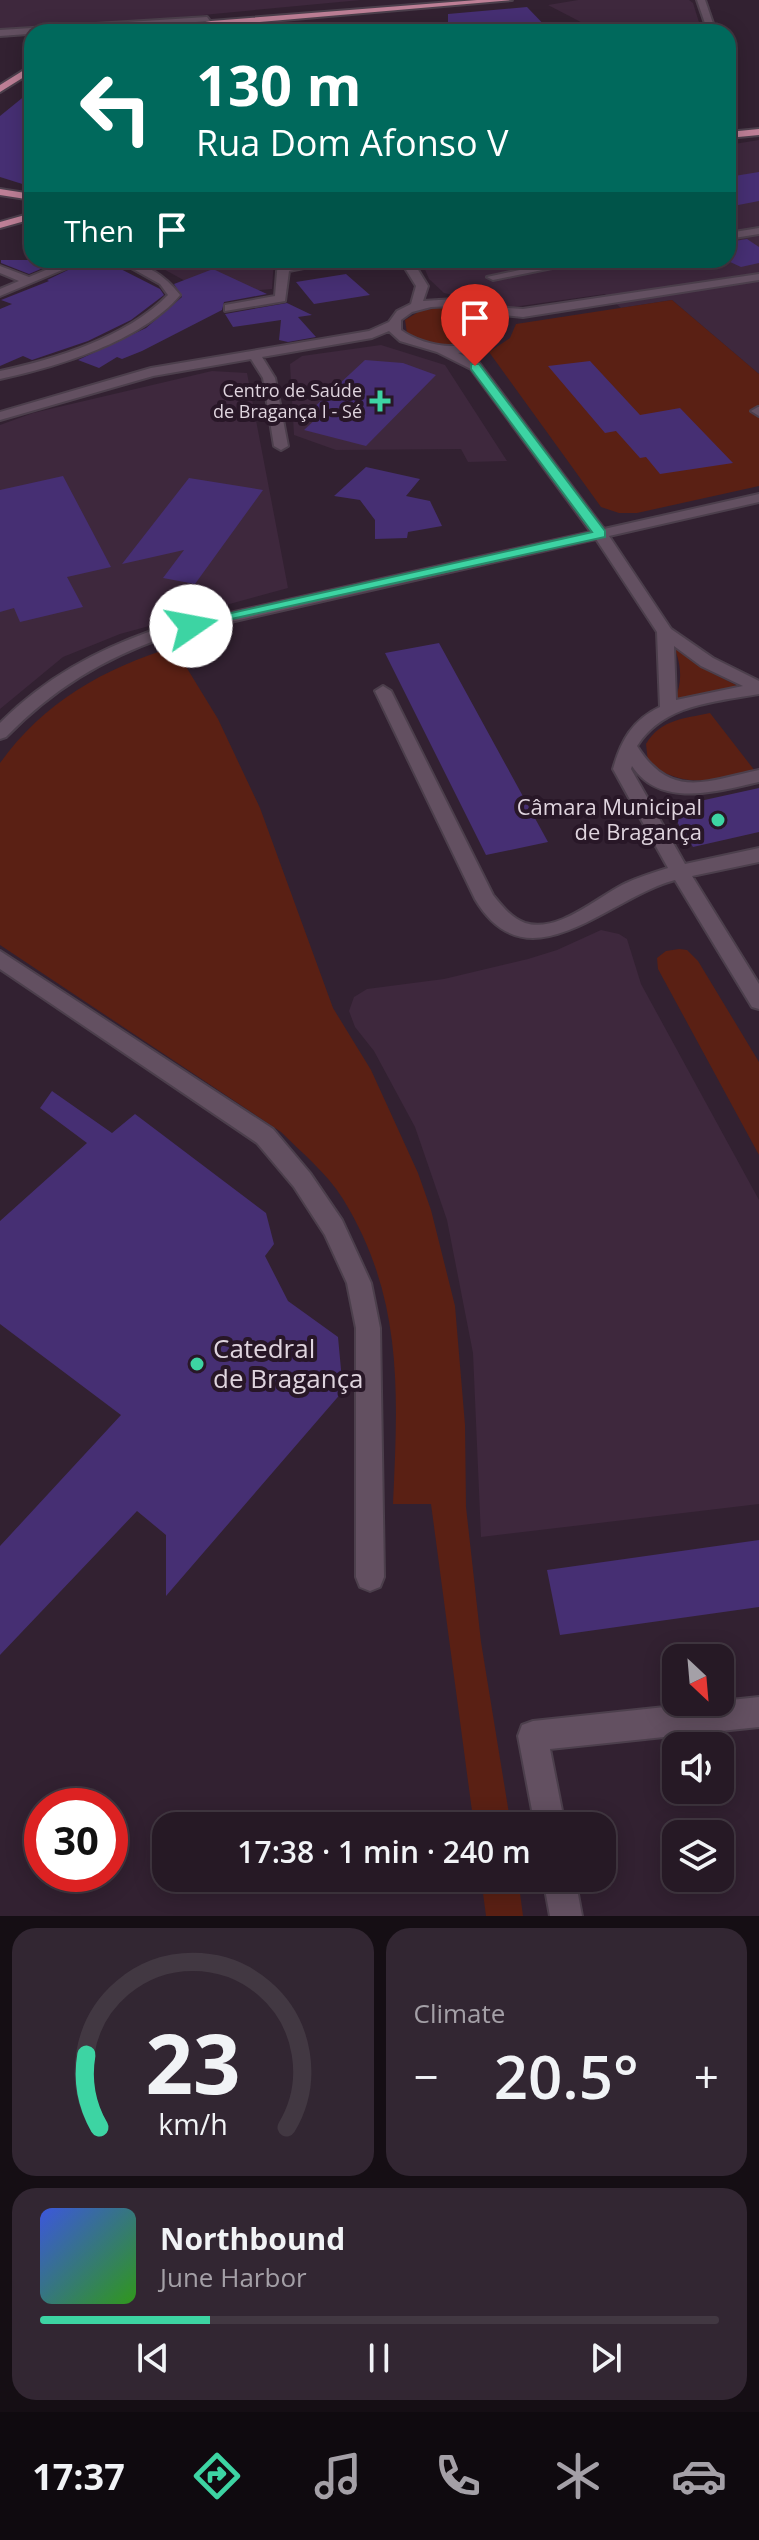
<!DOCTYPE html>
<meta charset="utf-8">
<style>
body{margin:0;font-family:"Open Sans",sans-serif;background:#322632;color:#f1f3f6;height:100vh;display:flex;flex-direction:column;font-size:30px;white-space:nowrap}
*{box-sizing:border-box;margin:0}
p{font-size:26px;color:#a4a0a7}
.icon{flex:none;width:44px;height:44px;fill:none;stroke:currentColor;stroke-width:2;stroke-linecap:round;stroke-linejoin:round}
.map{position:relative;height:1916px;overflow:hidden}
.drawer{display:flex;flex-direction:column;gap:12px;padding:12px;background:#150e14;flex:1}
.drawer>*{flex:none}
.banner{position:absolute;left:24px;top:24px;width:712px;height:244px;border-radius:24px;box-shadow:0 4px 20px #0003,0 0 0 2px #423842;background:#00695c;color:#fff;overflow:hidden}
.needle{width:52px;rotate:154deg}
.buttons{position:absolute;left:662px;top:1644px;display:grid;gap:16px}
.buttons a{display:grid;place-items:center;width:72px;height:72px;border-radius:16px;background:#261925;box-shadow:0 4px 20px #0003,0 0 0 2px #423842;font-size:40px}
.speed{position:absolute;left:24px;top:1788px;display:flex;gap:16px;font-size:40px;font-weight:700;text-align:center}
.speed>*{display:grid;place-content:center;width:104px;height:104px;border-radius:50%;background:#261925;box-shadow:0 4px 20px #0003,0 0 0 2px #423842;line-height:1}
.speed .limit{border:12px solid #d22;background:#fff;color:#111}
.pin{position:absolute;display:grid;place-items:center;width:68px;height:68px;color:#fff;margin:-82px -34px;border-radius:50% 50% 50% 0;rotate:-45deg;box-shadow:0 0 8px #0007}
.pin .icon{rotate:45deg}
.me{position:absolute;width:88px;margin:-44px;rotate:78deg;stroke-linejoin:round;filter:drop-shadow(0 0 6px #0008)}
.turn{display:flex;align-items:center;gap:28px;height:168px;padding:0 40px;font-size:36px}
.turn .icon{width:104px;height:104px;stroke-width:2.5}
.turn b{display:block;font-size:56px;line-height:68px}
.then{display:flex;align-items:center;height:76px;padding:0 40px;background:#0003;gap:16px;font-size:30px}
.big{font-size:60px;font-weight:600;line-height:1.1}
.drawer .card{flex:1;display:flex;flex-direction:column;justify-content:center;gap:12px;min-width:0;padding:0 28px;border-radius:24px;background:#322632}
.drawer .dial{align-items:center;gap:0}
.dial svg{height:208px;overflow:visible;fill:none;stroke:#423842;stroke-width:7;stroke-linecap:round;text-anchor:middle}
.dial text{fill:#f1f3f6;stroke:none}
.song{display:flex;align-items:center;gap:24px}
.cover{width:96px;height:96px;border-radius:12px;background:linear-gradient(135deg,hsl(230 70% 55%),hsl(110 70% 35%))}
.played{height:8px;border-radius:4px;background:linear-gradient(90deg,#3dd4a3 25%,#423842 25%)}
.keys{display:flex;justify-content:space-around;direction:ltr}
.heat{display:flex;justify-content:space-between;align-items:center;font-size:44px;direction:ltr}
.drawer .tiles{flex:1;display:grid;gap:12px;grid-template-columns:1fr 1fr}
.card:last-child{grid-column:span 2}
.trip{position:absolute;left:152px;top:1812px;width:464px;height:80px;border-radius:24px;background:#261925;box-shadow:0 4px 20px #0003,0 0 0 2px #423842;font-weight:600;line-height:80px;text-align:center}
.dock{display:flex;height:128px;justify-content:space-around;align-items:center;background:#0f0a0f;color:#a4a0a7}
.dock .icon{width:56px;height:56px}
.dock .active{color:#3dd4a3}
.dock b{font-size:36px;color:#f1f3f6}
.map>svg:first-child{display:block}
</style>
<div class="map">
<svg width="759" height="1916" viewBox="0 0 759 1916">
<rect width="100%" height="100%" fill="#322131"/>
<path fill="#3e283d" d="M0 0H361L139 21 0 29Z
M578 0H689L693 3 702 32H600L548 5Z
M759 140V374L672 300 621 308 605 294 506 308 444 293 429 279 421 260H728V145Z
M147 260H274L272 289 209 294Z
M381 345 445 365 507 461 468 462 461 449 336 450 294 435 290 364 302 356Z
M212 371 247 373 288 588 120 634 63 657 0 709V425L33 413Z
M601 930 619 934 627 939 641 984 759 1200V1504L481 1537 473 1353 447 1220 415 1127 374 1051 355 1027 349 1011 354 997 367 989 444 979 528 959 557 950Z"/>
<path fill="#5a2014" d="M672 300 759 374V486L637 513H619L601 507 489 352 510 338 516 324Z
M444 307 468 311 483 320V332C463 349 429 348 407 333L405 320 420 311Z
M671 640 702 668 742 688 674 701C684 680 681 661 671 640Z
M174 647 218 719 260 808 333 1008 371 1070 418 1173 431 1210 455 1306 465 1425 466 1507 481 1642 511 1826H474L431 1504H393C398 1394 404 1298 343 1199 327 1173 302 1153 281 1132L0 945V763C44 702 104 668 174 647Z
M710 713 755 771C714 780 683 790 648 762L646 744C661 719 683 719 710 713Z
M679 949 687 950 698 961 759 1062V1155L658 969 657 958 666 951Z
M481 1878H518L523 1916H486Z"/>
<path fill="#462f73" d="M527 7 551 32H536L515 22 448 29V14Z
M32 90V187L0 177V116Z
M759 172V201L728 207V177Z
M747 239 759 247V263L741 267 728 261V242Z
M1 260H62L29 274 1 263Z
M89 260H103L160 289 164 295 131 320 88 341 32 360 23 356 0 366V309L12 304 1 300 49 281 47 280Z
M213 269 267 294 224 302 222 310 142 351 122 359 117 357 99 368 78 360 146 328 182 297 174 284Z
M346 274 370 295 314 304 296 282Z
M287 303 312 315 298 317 316 337 288 342 279 340 281 320 233 327 225 314Z
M365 360 403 363 436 375 366 446 304 430 320 415 309 412Z
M590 361 640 415 680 408 733 463 660 474 646 457 640 458 616 431 605 433 548 366Z
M366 467 420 479 406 496 430 501 442 526 408 532 407 538 375 539V520L360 500 334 496Z
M63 476 111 567 67 577 83 607 20 622 14 608 0 612V490Z
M189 478 263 490 195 584 163 578 184 550 122 564Z
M439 643 548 842 486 855 385 653Z
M759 788V832L693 847 668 808Z
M52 1091 112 1133 135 1114 266 1213 274 1244 265 1256 288 1301 338 1337 343 1391 166 1596V1535L137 1511 0 1655V1546L121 1415 0 1324V1221L87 1143 40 1108Z
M759 1540V1607L560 1635 547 1570Z"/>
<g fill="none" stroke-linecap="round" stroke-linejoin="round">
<g stroke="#4c3f4c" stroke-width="4">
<path id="minor" d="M697 0H705L716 32H708Z
M207 17 210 21 0 36V30Z
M515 25 533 32 514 30 448 32Z
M759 228V234L728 239V233Z
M70 260H86L0 296V289L19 281 0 273V266L29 277Z
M117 260C142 260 166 276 180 295 142 341 57 367 0 379V371C56 359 127 337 168 295L160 284Z
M278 260H290L289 264 343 260 289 271 285 301 225 311V305L275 296Z
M400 260H412L428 286 423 301 455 299 481 306 523 309 759 274V280L523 317 492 314 502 325C493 345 479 351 458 353L479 363 604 529 759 494V502L609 536 671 629 713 658 759 681V694C714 702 664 704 637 746 671 800 706 781 759 770V782C718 791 660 809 632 766L631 769 685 864 759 848V862L692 876 759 984V1009L752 1007 675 880C609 897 528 989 475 899L375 691 383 686 391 691 493 895C502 906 511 918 525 923 558 933 595 899 622 885 636 878 652 873 668 868L613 769C621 741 632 720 660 707L657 632 596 539 165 637C102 659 53 689 6 737L0 739V723C45 678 95 651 154 630L591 532 471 369 437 352 400 341 389 331 372 338 262 357 275 378 288 446 281 450 274 446 263 378 251 359 153 376 0 420V412L151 368 369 331 389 322 397 311 411 304 416 286ZM431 307C455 305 473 308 490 326 475 357 424 347 401 330V320L412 312ZM674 646 701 666 743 686 676 700Z
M567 260H592L493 280 487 277Z
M758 407H759V416L751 411Z
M0 951 273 1129 310 1173 342 1220 371 1283 380 1328 384 1577 380 1587 370 1591 360 1587 356 1577V1328L347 1283 325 1235 294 1187 257 1143 0 969Z
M759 1697V1727L550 1749 565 1826H535L518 1736 522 1725 533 1721Z
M543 1878H575L582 1916H550Z"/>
</g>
<g stroke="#4c3f4c" stroke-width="4">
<path id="major" d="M477 0H512L146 32 211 21Z
M164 23 161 27 118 32 122 29Z
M32 65V72L0 92V85Z
M759 129V135L728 138V132Z
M0 189 32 194V200L0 195Z
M32 213V219L0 228V222Z"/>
</g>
<use href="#minor" fill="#635061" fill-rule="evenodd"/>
<use href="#major" fill="#bd7f96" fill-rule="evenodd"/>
</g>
<path fill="#3dd4a3" stroke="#288a6a" stroke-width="2" d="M471 364H479L605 531V537L186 629V623L191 622 592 532 471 369Z"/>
<g fill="#3dd4a3" stroke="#281727" stroke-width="3">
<path d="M376 389h8v8h8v8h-8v8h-8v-8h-8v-8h8z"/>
<circle cx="718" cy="820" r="8"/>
<circle cx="197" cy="1364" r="8"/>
</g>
<g text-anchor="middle" stroke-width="8" stroke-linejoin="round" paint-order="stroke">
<g font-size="18" fill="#dfd4de" stroke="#281727" text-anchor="end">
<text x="362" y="397">Centro de Saúde<tspan x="362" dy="21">de Bragança I - Sé</tspan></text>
</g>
<g font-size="22" fill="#dfd4de" stroke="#281727" text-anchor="end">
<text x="702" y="815">Câmara Municipal<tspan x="702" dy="25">de Bragança</tspan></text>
</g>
<g font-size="26" fill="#dfd4de" stroke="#281727" text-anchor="start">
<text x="213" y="1358">Catedral<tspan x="213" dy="30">de Bragança</tspan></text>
</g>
</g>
</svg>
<div class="buttons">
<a><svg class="needle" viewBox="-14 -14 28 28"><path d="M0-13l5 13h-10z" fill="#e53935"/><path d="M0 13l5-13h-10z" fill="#a4a0a7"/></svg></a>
<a><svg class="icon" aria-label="sound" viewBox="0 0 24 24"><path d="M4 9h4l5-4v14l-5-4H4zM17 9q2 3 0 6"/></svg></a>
<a><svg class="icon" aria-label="layers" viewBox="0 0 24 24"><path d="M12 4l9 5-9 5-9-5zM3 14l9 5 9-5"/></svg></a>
</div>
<div class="speed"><div class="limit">30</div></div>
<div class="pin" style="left:475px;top:366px;background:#d93025"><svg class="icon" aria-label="arrive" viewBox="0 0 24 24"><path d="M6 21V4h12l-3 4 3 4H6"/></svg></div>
<svg class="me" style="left:191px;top:626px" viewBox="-20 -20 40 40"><circle r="19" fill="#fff"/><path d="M0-13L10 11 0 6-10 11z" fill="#3dd4a3"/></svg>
<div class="trip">17:38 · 1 min · 240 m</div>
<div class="banner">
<div class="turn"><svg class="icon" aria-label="left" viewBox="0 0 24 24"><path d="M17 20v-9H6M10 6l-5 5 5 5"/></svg><div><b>130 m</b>Rua Dom Afonso V</div></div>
<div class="then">Then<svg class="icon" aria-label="arrive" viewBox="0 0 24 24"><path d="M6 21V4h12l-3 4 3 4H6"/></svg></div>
</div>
</div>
<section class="drawer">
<div class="tiles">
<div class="card dial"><svg viewBox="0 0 100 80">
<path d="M14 69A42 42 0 1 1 86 69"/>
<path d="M14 69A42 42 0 0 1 9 41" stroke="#3dd4a3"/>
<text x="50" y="56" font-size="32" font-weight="700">23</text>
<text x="50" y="72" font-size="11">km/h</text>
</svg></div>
<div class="card"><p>Climate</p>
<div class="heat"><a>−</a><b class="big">20.5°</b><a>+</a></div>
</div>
<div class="card">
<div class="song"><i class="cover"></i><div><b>Northbound</b><p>June Harbor</p></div></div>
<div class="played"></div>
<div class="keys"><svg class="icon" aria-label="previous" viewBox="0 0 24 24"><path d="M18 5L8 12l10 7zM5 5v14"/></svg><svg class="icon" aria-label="pause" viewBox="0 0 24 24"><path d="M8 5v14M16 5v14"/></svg><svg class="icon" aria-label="next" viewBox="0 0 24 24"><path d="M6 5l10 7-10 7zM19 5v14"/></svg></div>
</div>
</div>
</section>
<nav class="dock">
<b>17:37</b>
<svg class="icon active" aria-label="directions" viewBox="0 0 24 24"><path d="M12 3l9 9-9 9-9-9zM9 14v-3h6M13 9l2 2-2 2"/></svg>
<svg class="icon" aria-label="music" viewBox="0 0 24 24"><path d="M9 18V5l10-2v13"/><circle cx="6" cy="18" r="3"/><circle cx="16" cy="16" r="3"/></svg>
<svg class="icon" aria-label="phone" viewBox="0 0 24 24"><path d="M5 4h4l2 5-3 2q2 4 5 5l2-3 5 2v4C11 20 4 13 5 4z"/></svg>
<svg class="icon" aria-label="climate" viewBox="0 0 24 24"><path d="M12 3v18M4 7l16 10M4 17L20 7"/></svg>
<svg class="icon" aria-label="car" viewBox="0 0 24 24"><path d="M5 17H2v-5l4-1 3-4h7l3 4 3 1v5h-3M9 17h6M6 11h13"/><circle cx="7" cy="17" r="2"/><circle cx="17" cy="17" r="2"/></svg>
</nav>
